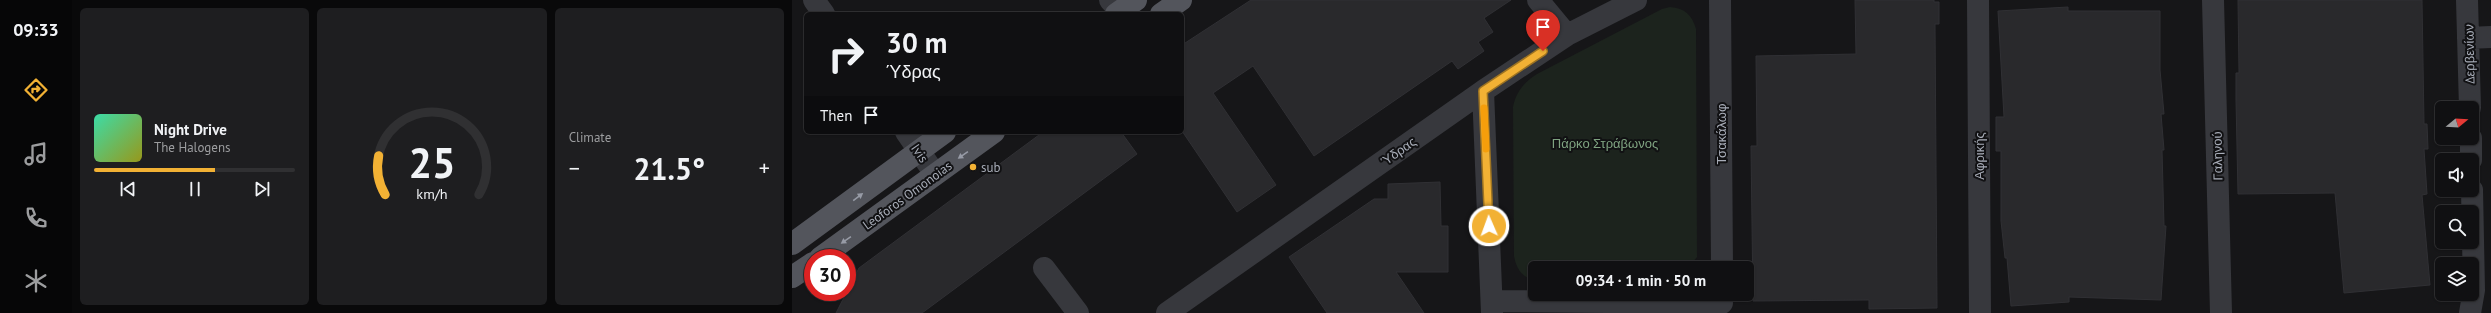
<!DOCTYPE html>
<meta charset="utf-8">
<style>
body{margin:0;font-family:"PT Sans",sans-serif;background:#1e1e20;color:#f1f3f6;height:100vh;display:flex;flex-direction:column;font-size:15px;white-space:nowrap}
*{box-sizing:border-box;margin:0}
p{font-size:13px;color:#9c9d9f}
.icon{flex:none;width:22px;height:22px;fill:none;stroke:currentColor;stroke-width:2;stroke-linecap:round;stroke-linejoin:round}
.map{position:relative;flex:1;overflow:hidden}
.panel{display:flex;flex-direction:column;gap:8px;padding:8px;background:#09090a;width:720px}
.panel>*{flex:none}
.hud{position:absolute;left:12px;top:12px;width:380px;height:122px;border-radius:6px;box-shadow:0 1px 3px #0004,0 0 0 1px #303032;background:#101012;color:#f1f3f6;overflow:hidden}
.needle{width:26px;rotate:72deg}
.controls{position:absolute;left:1643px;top:101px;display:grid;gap:8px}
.controls a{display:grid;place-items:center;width:44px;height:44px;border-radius:6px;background:#101012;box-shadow:0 1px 3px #0004,0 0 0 1px #303032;font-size:20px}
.speed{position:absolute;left:12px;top:249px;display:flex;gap:8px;font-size:20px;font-weight:700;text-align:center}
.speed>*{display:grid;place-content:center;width:52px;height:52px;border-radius:50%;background:#101012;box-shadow:0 1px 3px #0004,0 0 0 1px #303032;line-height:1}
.speed .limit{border:6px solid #d22;background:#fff;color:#111}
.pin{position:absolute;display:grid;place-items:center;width:34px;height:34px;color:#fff;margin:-41px -17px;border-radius:50% 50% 50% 0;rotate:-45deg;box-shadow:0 0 4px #0007}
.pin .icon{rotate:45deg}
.me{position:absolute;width:44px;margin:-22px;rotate:358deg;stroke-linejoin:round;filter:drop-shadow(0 0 3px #0008)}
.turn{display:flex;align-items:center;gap:14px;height:84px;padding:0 16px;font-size:18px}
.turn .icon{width:52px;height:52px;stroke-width:2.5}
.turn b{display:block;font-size:28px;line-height:34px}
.then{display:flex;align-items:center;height:38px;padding:0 16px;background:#0003;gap:8px;font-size:15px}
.big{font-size:30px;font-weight:800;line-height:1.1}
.panel .widget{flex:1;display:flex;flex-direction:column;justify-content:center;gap:6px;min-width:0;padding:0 14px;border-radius:6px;background:#1e1e20}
.panel .dial{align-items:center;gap:0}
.dial svg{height:104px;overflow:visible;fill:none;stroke:#303032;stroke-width:7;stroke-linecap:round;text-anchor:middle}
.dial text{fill:#f1f3f6;stroke:none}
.song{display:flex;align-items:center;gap:12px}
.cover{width:48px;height:48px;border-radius:6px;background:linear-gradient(135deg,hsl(160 70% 55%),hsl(60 70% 35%))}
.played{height:4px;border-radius:2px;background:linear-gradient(90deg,#f2b134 60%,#303032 60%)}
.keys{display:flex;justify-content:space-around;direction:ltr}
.heat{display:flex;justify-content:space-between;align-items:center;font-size:22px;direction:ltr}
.panel .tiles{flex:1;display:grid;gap:8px;grid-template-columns:repeat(3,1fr)}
.trip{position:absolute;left:736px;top:261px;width:226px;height:40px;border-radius:6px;background:#101012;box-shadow:0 1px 3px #0004,0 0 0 1px #303032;font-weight:800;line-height:40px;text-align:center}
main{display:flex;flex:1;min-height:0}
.menu{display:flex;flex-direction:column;width:72px;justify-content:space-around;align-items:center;background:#060607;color:#9c9d9f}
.menu .icon{width:28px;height:28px}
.menu .selected{color:#f2b134}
.menu b{font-size:18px;color:#f1f3f6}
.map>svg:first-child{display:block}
</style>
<main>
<nav class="menu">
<b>09:33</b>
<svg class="icon selected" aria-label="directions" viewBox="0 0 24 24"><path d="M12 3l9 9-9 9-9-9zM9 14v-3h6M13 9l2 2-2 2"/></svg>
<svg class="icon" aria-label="music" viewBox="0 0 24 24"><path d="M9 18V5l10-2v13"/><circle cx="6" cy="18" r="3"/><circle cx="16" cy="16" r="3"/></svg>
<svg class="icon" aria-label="phone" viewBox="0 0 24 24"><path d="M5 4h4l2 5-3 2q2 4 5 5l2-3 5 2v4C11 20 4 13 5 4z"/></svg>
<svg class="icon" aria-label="climate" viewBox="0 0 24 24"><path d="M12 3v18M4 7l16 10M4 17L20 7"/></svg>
</nav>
<section class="panel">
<div class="tiles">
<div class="widget">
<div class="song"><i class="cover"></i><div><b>Night Drive</b><p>The Halogens</p></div></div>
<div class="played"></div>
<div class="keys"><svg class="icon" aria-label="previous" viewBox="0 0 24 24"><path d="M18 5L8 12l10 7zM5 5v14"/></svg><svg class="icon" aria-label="pause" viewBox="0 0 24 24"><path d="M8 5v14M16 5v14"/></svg><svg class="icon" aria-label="next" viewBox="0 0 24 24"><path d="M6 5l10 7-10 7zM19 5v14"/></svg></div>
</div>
<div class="widget dial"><svg viewBox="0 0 100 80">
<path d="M14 69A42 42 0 1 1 86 69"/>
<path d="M14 69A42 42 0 0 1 9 39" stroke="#f2b134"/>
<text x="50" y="56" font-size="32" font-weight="700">25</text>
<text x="50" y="72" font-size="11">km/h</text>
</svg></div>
<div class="widget"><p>Climate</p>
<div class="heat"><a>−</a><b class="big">21.5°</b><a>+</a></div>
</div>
</div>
</section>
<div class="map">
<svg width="1699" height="313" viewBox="0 0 1699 313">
<rect width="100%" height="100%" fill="#161618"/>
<path fill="#1c231d" d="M878 7C893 8 900 15 904 29L905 257 896 268H743V280C730 278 724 268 722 256L721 107C724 92 732 82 745 74L870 9Z"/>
<path fill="#29292c" stroke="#303034" d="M459 0H719L692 18 701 32 686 42 692 51 666 69 660 61 522 156 461 66 421 93 484 185 445 212 390 131V45Z
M1063 0H1142V2H1147V24H1143L1145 308 1077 309V300L961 301 959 146H965L964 56 1064 54Z
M1446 0H1630L1632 124H1635L1636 149H1632L1635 194 1630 195 1638 285 1552 293 1543 193 1446 194 1444 100V73H1447Z
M1276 7V11H1368V70L1372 114H1369L1372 150H1370L1372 226H1374L1369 300 1277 297V302L1219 306 1215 258H1213L1209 221V151H1204V117H1212L1206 11Z
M251 132H329L345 154 130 313H44L67 268Z
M648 182 649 226H656V272H604L632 313H535L497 257 582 199H596V184Z"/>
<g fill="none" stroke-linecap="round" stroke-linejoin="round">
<path stroke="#37383d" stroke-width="22" d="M22 0 32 14
M318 0 328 11
M746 0 775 35
M928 0 930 268
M1186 0 1188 313
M1421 0 1429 313
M1675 0 1678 108
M1676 38 1699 37
M691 91 700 313
M114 132 143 174
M1679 138V160
M252 268 286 313
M700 301 930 303
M375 313 691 91 775 35 844 0
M1678 313 1682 290 1680 190"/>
<path stroke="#53555c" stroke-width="22" d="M324 14 344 0
M369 14 389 0
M0 244 153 132
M28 258 202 132
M0 277 21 263"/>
</g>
<defs><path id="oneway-solid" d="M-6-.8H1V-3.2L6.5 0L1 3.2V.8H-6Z"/></defs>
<g fill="#979ba6">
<use href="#oneway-solid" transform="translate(171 155) rotate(145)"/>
<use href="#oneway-solid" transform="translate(66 197) rotate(-37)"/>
<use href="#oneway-solid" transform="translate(54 240) rotate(145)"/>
</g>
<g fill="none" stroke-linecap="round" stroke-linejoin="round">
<g stroke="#9d7322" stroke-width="10">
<path id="route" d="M697 226 691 91 751 51"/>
</g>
<use href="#route" stroke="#f2b134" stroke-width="7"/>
<path stroke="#f59e0b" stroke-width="7" d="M692 108 694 149"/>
</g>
<circle fill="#f2b134" stroke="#111113" stroke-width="1.5" cx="181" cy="167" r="4"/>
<g text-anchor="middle" stroke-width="4" stroke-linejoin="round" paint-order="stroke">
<g font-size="13" fill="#a8adb8" stroke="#111113">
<text transform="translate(1677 54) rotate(-91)" y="5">Δερβενίων</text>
<text transform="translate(929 134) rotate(-90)" y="5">Τσακάλωφ</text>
<text transform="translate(606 151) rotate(-35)" y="5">Ύδρας</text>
<text transform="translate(128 153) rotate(55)" y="5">Ivis</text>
<text transform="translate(1187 156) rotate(-90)" y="5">Αφρικής</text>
<text transform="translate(1425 156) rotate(-91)" y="5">Γαληνού</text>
<text transform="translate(115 195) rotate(-36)" y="5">Leoforos Omonoias</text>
</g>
<g font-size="13" fill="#7fa381" stroke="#111113">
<text x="813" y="148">Πάρκο Στράβωνος</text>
</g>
<g font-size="13" fill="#a8adb8" stroke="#111113" text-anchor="start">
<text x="189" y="172">sub</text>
</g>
</g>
</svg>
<div class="controls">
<a><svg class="needle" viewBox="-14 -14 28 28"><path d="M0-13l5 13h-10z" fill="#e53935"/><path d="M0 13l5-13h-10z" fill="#9c9d9f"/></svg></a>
<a><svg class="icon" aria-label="sound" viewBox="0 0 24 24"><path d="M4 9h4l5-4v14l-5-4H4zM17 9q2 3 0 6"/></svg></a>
<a><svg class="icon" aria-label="search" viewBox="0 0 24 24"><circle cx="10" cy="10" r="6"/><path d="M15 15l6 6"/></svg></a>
<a><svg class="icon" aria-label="layers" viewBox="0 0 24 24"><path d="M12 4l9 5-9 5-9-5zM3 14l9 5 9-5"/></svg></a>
</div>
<div class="speed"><div class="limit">30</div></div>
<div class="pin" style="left:751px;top:51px;background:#d93025"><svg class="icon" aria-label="arrive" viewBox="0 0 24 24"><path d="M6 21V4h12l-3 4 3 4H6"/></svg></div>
<svg class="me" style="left:697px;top:226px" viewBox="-20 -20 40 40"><circle r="17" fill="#f2b134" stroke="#fff" stroke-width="3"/><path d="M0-11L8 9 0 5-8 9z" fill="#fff"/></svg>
<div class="trip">09:34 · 1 min · 50 m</div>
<div class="hud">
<div class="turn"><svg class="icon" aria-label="right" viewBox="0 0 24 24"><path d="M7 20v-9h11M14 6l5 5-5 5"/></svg><div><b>30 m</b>Ύδρας</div></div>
<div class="then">Then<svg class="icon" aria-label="arrive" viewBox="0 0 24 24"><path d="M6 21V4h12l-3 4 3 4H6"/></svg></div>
</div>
</div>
</main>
